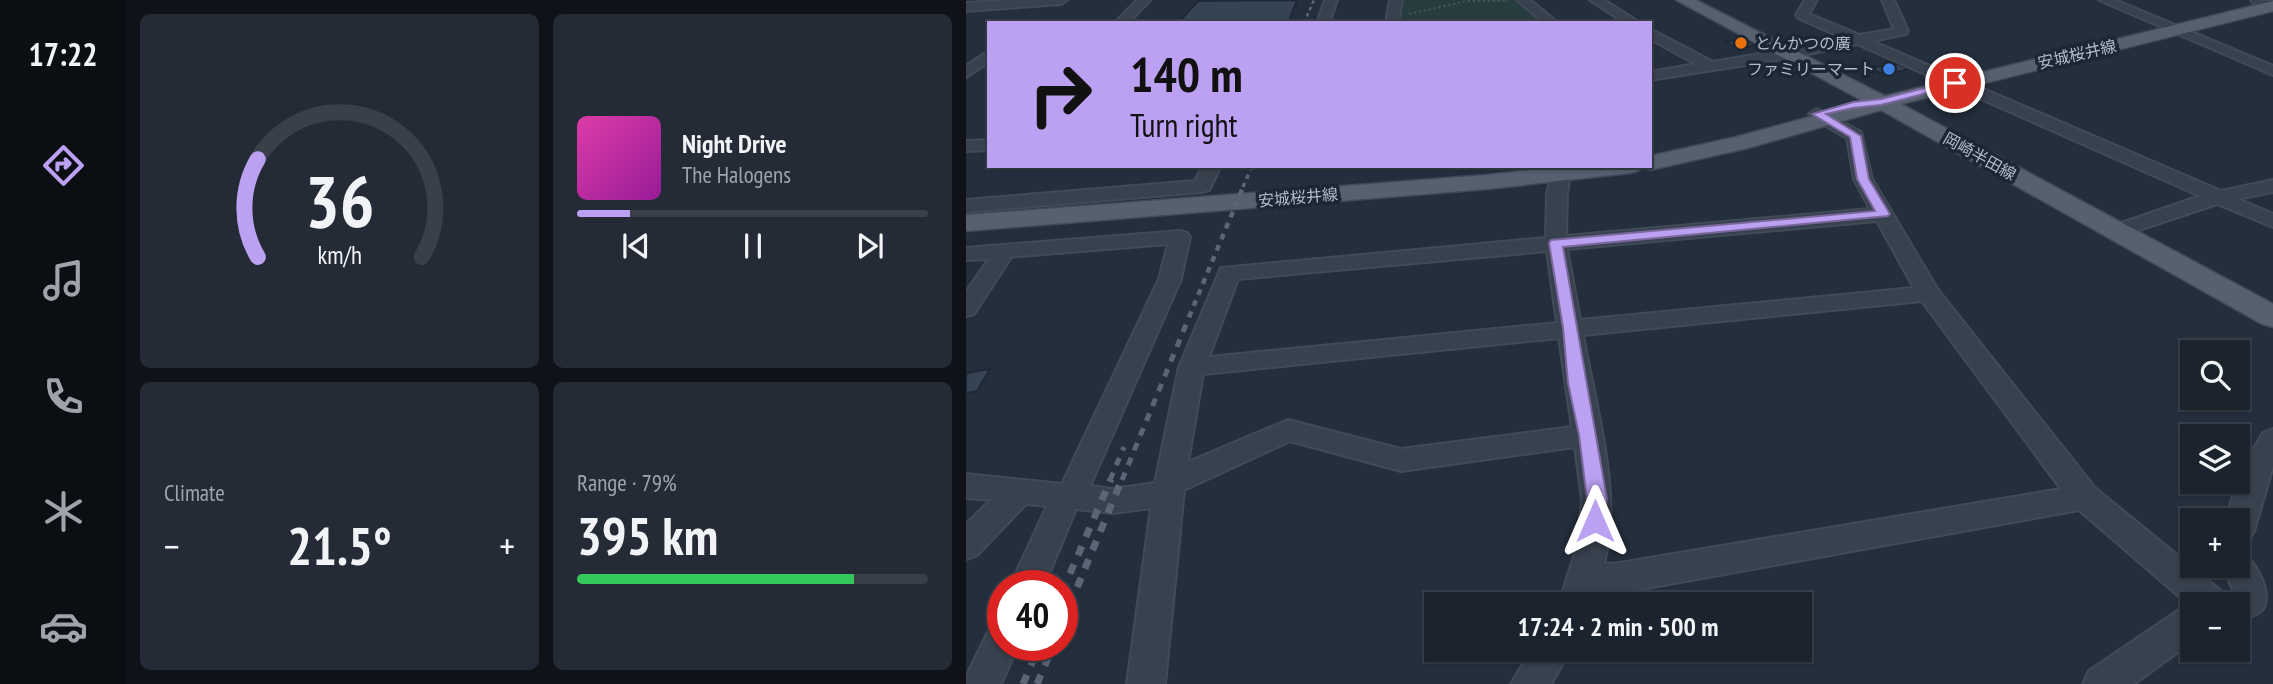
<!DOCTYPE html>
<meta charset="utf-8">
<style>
body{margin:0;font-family:"PT Sans Narrow","Noto Sans JP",sans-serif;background:#242b36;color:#f1f3f6;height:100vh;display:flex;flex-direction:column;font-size:26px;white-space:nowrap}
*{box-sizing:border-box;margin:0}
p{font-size:23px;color:#a0a4aa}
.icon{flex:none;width:38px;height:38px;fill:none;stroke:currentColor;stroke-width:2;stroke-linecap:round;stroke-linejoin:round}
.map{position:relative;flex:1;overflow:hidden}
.sheet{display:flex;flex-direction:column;gap:14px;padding:14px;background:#0f1319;width:840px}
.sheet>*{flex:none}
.hud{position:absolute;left:21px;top:21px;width:665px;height:147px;border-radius:0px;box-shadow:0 2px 5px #0004,0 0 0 2px #39404a;background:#bca0f2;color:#111;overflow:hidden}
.controls{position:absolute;left:1214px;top:340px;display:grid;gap:14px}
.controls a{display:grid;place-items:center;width:70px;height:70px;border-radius:0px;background:#1b232e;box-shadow:0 2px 5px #0004,0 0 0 2px #39404a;font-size:35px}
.speed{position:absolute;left:21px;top:570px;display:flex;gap:14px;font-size:35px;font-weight:700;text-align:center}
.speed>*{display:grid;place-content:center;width:91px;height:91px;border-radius:50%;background:#1b232e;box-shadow:0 2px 5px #0004,0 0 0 2px #39404a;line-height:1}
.speed .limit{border:10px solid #d22;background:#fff;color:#111}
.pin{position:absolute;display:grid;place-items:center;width:60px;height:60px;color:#fff;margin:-30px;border:4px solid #fff;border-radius:50%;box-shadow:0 2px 7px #0007}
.me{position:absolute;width:77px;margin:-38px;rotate:0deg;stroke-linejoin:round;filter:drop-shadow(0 0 5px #0008)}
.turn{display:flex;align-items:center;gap:24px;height:147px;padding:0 28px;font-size:32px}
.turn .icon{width:91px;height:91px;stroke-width:2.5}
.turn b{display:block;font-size:49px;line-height:60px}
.big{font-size:52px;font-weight:600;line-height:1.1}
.sheet .tile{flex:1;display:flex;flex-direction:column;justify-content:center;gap:10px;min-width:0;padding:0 24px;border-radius:10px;background:#242b36}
.sheet .dial{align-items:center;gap:0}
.dial svg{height:182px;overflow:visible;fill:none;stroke:#39404a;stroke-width:7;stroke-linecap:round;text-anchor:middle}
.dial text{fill:#f1f3f6;stroke:none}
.song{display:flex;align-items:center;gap:21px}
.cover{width:84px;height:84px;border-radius:10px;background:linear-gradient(135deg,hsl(320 70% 55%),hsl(300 70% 35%))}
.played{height:7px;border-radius:4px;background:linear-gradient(90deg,#bca0f2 15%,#39404a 15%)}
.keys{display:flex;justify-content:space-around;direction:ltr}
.heat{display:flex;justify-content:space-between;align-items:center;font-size:38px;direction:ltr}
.charge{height:10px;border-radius:5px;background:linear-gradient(90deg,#34c759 79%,#39404a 0)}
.sheet .tiles{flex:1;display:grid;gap:14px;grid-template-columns:repeat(2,1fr)}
.trip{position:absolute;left:458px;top:592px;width:388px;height:70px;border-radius:0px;background:#1b232e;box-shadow:0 2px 5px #0004,0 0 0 2px #39404a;font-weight:600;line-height:70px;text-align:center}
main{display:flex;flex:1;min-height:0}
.dock{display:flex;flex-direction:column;width:126px;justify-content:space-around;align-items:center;background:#0b0e12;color:#a0a4aa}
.dock .icon{width:49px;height:49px}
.dock .current{color:#bca0f2}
.dock b{font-size:32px;color:#f1f3f6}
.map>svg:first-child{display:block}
</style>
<main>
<nav class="dock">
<b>17:22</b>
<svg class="icon current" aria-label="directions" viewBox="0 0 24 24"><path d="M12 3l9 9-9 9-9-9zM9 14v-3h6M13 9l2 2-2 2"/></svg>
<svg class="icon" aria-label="music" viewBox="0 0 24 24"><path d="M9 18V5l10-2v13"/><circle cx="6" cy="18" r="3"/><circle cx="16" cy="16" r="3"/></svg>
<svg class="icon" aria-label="phone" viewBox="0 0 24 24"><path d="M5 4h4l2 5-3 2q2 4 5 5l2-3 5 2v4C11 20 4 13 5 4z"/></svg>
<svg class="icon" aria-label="climate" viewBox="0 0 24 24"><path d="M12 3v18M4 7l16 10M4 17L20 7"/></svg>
<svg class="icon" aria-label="car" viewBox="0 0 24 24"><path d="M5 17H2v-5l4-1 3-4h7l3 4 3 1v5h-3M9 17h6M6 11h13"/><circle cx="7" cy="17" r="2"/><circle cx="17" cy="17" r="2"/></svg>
</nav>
<section class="sheet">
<div class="tiles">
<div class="tile dial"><svg viewBox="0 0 100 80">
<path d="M14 69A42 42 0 1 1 86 69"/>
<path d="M14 69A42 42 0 0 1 14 26" stroke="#bca0f2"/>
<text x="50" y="56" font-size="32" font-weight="700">36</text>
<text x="50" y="72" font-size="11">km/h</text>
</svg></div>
<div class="tile">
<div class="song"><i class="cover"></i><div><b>Night Drive</b><p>The Halogens</p></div></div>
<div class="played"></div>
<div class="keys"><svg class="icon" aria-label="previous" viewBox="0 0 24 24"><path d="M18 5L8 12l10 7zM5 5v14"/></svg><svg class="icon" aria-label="pause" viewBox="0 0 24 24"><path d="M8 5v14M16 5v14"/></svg><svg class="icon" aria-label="next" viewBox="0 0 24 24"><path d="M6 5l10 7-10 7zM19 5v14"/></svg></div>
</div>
<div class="tile"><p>Climate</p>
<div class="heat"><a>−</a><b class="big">21.5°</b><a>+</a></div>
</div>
<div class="tile"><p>Range · 79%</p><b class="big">395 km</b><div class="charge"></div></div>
</div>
</section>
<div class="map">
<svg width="1307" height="684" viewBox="0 0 1307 684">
<rect width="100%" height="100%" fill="#242f3e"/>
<path fill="#263c3f" d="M436 0H551L582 23H433Z"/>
<path fill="#364354" stroke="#1f2835" stroke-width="2" d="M331 0 322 23H182L215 20 232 1Z
M777 38 790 45 773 49 760 42Z
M930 63 943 69 918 75 906 68Z
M24 369 11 391 0 393V373Z"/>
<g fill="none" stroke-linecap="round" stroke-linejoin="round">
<g stroke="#414a57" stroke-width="4">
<path id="minor" d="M46 0H101L95 4 0 11V3Z
M171 0H184L162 23H149Z
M359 0H371L363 23H351Z
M424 0H436L432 23H420Z
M551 0H564L592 23H578Z
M624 0H638L674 23H659Z
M839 0H851L843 14 894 35 928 29 916 0H928L942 31 940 34 906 41 1255 191 1307 180V192L1272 199 1307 214V227L1251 204 1158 235H1144L1141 231 1144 227 1234 196 891 44 823 58 684 80V72L730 64 684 39V29L747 62 879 39 832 18 830 15Z
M1133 0H1149L1307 66V75Z
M1285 0 1307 1V9L1287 3Z
M23 51V62L0 77V66Z
M851 109 895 132 906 179 972 290 1129 488 1260 595 1268 591 1255 565H1272V551C1289 557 1307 593 1297 609 1291 615 1280 619 1272 622V604H1227V641L1168 684H1117L1123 671 1222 604 1113 510 648 594 631 591 627 604H593L612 543 616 499 609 447 435 471 324 441 218 490 199 684H161L185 508 147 513 110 509 78 586H44L81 506 60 504 11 555 0 559V524L25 500 0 498V474L96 484 193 279 202 244 42 257 44 259 8 314 0 316V292L23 259 0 260V248L214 231 221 233 224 237 215 279 124 486 147 489 189 483 213 367 255 268 580 238 581 194 587 166H605L601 194 600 236 904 209 888 179 881 138 845 117 843 114ZM911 221 948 288 614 320 601 249ZM581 251 591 323 243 357 272 279ZM956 301 1095 489 648 564 638 563C657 496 629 404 617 335ZM593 338 606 427 435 449 322 420 222 462 237 374Z
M23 140V150L0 151V141Z
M237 166H255L243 190 236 192 0 212V200L229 181Z
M1307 429V466L1288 531 1283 540 1272 544V520H1260L1273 474 1297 433Z
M37 623V646H52L35 684H0L3 671 24 628Z
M566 649H605L585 684H545Z"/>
</g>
<g stroke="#414a57" stroke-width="3">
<path id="major" d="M710 0H730L919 96 1307 1V11L935 104 1307 304V327L1296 324 915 110 782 148 684 170 675 167 672 171 664 173 521 189 0 231V215L521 175 599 166H684V156L770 137 899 102Z"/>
</g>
<path stroke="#3f5557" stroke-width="2" stroke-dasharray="2.5 2.5" stroke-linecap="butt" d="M443 14 501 1H542"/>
<use href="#minor" fill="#38414e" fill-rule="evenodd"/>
<use href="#major" fill="#56606e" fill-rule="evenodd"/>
<path stroke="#5a6575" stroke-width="2.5" stroke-dasharray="3.5 3.5" stroke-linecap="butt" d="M338 23 348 0"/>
<path stroke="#5a6575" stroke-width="3.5" stroke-dasharray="4.5 4.5" stroke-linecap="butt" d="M277 187 286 166"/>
<path stroke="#5a6575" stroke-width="4.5" stroke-dasharray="6 6" stroke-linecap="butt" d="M223 317 278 185"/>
<path stroke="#5a6575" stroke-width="5" stroke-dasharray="8 8" stroke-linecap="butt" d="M144 480 158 447
M156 480 224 315"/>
<path stroke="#5a6575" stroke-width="7" stroke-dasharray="10 10" stroke-linecap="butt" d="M96 592 145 479
M96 624 156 479
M57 684 73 646
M71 684 87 646"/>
</g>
<path fill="#bca0f2" stroke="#7a689d" stroke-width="2" d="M989 80 993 81V85L915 105 887 108 860 114 895 136 903 179 924 214 922 216 597 247 641 499 637 527 629 530 622 527 619 521 621 499 613 435 602 383 597 328 583 243 585 240 909 211 891 179 884 137 846 114 887 102 915 99Z"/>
<circle fill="#e8710a" stroke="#1d2633" stroke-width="2.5" cx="775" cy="43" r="7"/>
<circle fill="#3f7fe0" stroke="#1d2633" stroke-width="2.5" cx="923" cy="69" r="7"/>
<g text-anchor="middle" stroke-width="7" stroke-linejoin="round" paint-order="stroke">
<g font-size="16" fill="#b4bcc9" stroke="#1d2633" text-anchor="start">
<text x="789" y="49">とんかつの廣</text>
<text x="909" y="75" text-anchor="end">ファミリーマート</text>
</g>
<g font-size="16" fill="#b4bcc9" stroke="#1d2633">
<text transform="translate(1111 54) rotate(-13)" y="6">安城桜井線</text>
<text transform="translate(1014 156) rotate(29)" y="6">岡崎半田線</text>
<text transform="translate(332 197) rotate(-5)" y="6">安城桜井線</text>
</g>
</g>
</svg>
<div class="controls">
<a><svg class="icon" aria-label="search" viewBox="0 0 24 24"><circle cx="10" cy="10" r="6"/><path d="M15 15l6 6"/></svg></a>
<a><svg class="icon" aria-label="layers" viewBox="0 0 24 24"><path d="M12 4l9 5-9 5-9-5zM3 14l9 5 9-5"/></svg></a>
<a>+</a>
<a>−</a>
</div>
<div class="speed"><div class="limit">40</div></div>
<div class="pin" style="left:989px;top:83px;background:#d93025"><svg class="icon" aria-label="arrive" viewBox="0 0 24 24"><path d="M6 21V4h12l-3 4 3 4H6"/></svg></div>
<svg class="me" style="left:629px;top:521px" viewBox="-20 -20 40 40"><path d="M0-17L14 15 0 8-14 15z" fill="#bca0f2" stroke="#fff" stroke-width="4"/></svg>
<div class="trip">17:24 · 2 min · 500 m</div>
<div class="hud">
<div class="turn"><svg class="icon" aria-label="right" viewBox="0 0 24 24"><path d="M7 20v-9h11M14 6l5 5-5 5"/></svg><div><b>140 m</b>Turn right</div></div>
</div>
</div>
</main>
